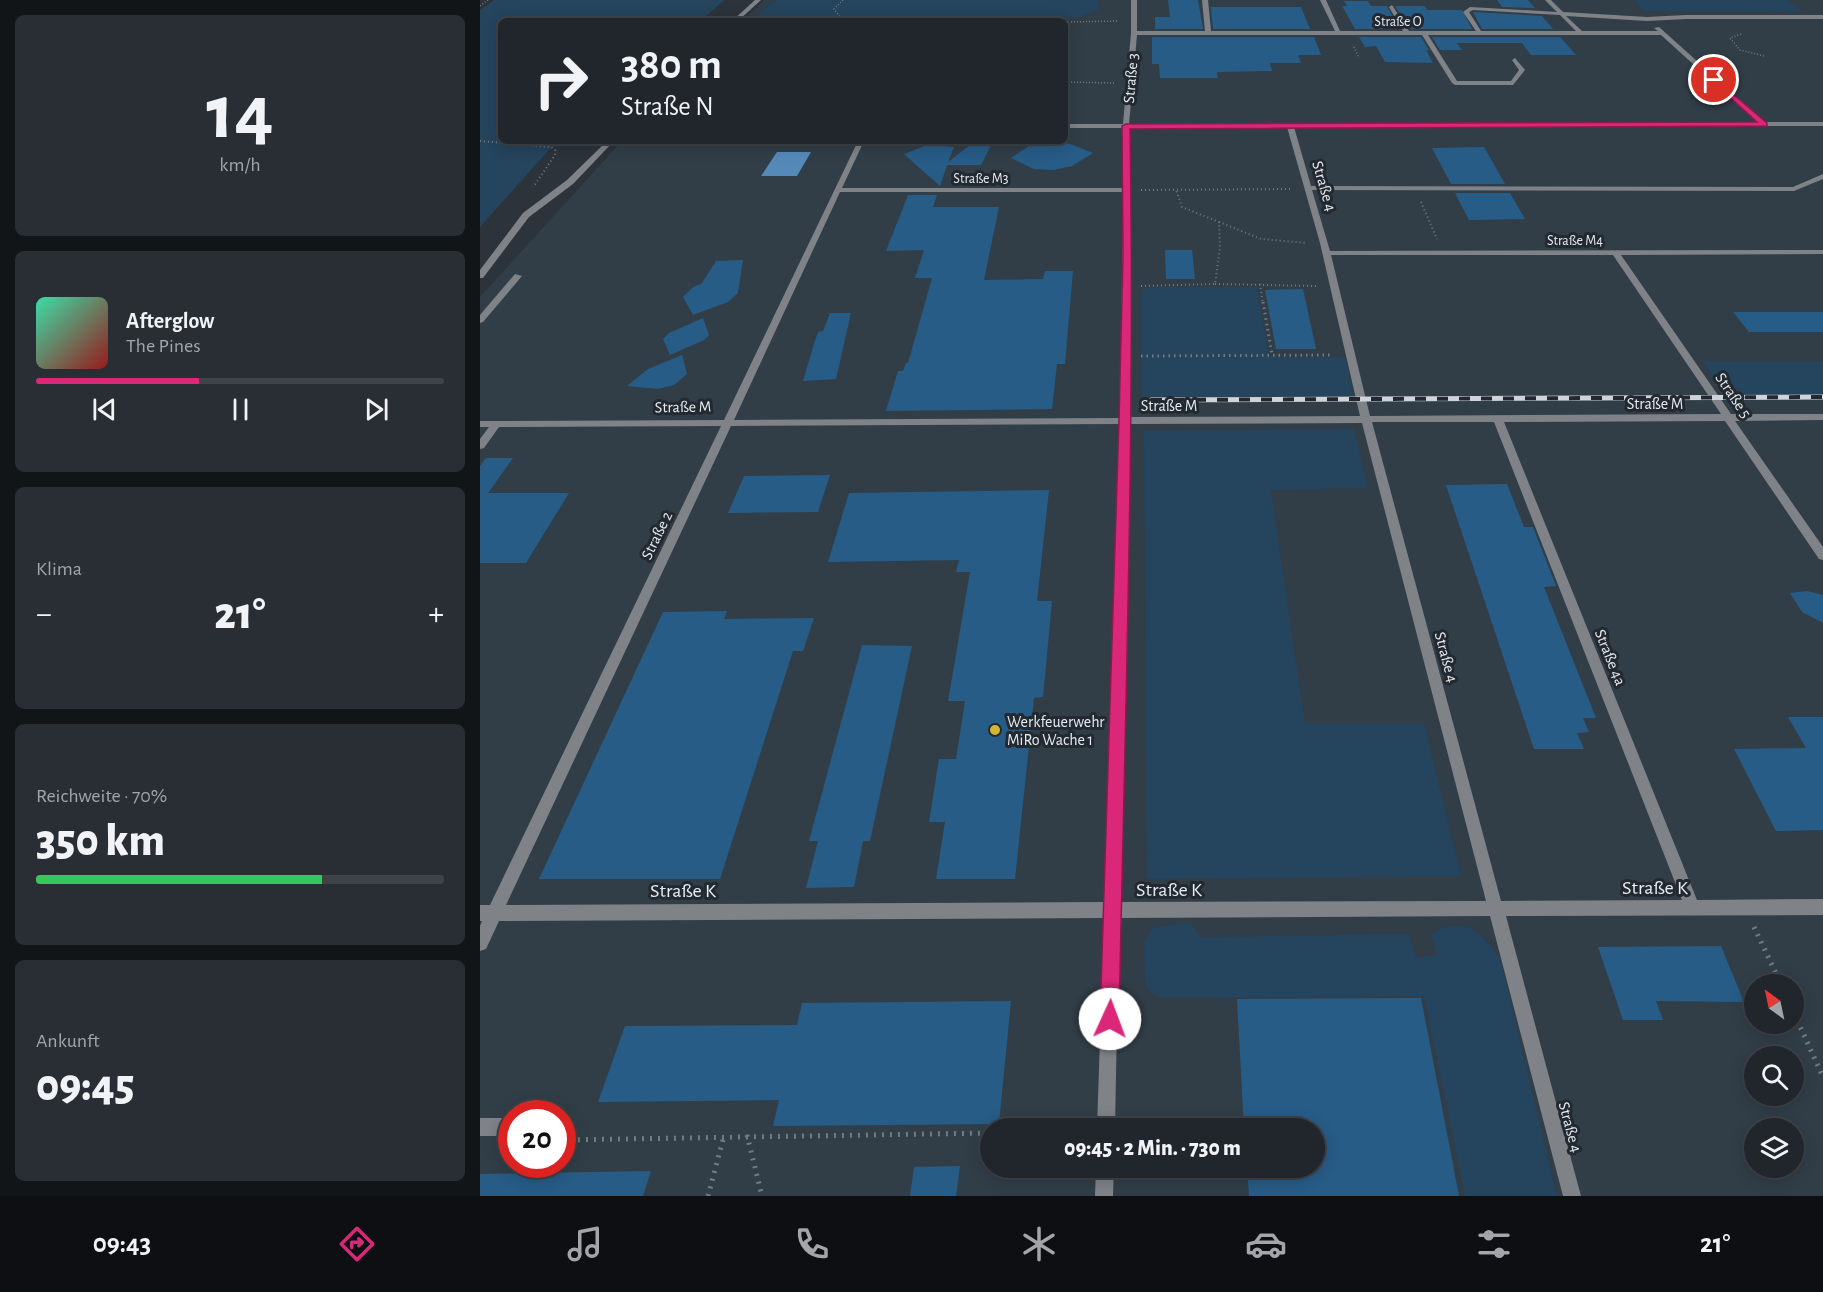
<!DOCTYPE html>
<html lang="de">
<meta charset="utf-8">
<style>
body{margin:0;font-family:"Alegreya Sans",sans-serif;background:#292e34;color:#f1f3f6;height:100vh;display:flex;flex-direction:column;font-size:22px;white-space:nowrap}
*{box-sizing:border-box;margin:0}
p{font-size:20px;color:#a2a5a9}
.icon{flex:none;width:33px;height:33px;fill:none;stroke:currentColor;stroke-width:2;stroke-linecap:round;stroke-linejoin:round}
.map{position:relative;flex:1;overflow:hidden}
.sheet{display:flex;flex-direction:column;gap:15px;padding:15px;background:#121518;width:480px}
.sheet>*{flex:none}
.top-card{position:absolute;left:18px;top:18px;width:570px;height:126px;border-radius:9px;box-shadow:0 3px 15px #0003,0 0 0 2px #3e4348;background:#21262c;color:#f1f3f6;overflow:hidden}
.needle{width:39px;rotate:327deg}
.controls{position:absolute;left:1264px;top:974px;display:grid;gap:12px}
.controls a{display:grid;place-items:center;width:60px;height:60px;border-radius:50%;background:#21262c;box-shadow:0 3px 15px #0003,0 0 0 2px #3e4348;font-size:30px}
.speed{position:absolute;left:18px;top:1100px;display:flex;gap:12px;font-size:30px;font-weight:700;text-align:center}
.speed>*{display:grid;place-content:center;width:78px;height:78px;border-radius:50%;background:#21262c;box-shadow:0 3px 15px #0003,0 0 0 2px #3e4348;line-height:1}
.speed .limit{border:9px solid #d22;background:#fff;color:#111}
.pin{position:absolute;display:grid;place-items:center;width:51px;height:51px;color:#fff;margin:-26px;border:3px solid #fff;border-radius:50%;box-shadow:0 2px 6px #0007}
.me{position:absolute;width:66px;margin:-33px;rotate:2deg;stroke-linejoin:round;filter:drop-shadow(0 0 4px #0008)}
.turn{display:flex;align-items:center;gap:21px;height:126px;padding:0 24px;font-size:27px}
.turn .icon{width:78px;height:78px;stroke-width:2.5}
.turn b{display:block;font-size:42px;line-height:51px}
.big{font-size:45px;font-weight:800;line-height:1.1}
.sheet .widget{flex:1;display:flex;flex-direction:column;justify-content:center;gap:9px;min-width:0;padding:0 21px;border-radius:9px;background:#292e34}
.sheet .dial{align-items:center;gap:0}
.dial b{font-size:78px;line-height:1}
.song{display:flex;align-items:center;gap:18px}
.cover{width:72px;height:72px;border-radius:9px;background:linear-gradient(135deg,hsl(160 70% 55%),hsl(0 70% 35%))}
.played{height:6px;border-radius:3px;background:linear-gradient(90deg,#db2777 40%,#3e4348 40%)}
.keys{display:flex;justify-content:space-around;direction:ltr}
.heat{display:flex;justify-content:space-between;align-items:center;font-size:33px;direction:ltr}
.charge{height:9px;border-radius:4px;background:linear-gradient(90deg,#34c759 70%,#3e4348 0)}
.trip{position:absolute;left:500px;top:1118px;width:345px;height:60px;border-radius:30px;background:#21262c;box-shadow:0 3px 15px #0003,0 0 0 2px #3e4348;font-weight:800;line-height:60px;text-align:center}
.tabs{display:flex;height:96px;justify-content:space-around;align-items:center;background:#0d0f12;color:#a2a5a9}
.tabs .icon{width:42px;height:42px}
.tabs .current{color:#db2777}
.tabs b{font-size:27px;color:#f1f3f6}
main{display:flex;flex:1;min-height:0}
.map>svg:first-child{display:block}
</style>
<main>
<section class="sheet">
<div class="widget dial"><b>14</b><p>km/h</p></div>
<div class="widget">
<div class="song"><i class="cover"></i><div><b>Afterglow</b><p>The Pines</p></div></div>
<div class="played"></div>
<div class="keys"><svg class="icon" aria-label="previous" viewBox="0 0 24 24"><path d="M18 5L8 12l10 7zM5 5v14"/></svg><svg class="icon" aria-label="pause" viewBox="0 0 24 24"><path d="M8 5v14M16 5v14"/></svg><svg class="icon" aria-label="next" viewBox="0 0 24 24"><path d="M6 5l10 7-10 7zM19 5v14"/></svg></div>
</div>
<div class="widget"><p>Klima</p>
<div class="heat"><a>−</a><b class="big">21°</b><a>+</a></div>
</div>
<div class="widget"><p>Reichweite · 70%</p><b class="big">350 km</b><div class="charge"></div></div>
<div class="widget"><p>Ankunft</p><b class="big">09:45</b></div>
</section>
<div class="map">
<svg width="1343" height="1196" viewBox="0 0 1343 1196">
<rect width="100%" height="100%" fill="#2c333a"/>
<path fill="#313e48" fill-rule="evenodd" d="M284 0H1343V1196H0V297L142 141H585V21H263ZM1275 984H1314V1023H1275ZM1275 1056H1314V1095H1275ZM32 1113H82V1164H32ZM510 1128H834V1167H510ZM1275 1128H1314V1167H1275Z"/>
<path fill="#25445d" d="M14 0H244L221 21H21V141H80L69 150 0 227V10Z
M296 0H619L618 10 600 17C491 20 382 17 273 19Z
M1156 0H1307L1323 12 1163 11Z
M671 287H777L789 357H865L873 396 662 397V290Z
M1223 361H1343V395L1245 396Z
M874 429 888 488 791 490 825 724H944L981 876 667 879 664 431Z
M700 923 712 924 721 937 929 934 936 958 957 955 951 933C988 917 998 929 1020 958L1077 1196H985L944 996 678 998 665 987 664 942 673 928Z"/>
<path fill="#558ab8" d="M297 152H331L317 176H281Z"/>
<path fill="#275c87" d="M688 0H718L723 29H675V17H690Z
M1017 0H1048L1055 8 1022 7Z
M864 1H888L891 6H907L919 29H875L862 6H867Z
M915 6H945L947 10H982L992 29H930Z
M731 7H821L830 29H733Z
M993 12 1062 16 1073 29H1002Z
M672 37H834L841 55H818L821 63H790L792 71 737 72 738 78H680L679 64H672Z
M879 37H941L949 50H946L953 63 905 62 896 46 885 47Z
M952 37H1080L1096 55H1051L1042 43H977L982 50H960Z
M495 141H513L501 165H467L460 186 424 154 447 145 474 147 468 162Z
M569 142 590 144 613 153 592 166 574 170 554 169 531 158 549 146Z
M1004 147 1025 184H971L952 148Z
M975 193H1030L1045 219 989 220Z
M428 195H457L453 207H519L504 280 563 279 565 271H593L585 364H577L572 409 406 411 418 371H423L426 363H428L452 278H435L444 250 406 251Z
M685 250H712L715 279H686Z
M263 260 258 293 248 302 213 315 203 297 212 288 222 283 236 261Z
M823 289 836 349H796L785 290Z
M1253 312H1343V332H1269Z
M350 313H371L356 379 323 381 334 344 338 332 343 331Z
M223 318 229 335 224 340 190 355 183 339 189 333Z
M202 355 207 374 194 385 178 389 147 386 168 369Z
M6 458H33L8 493H89L46 563H0V466Z
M350 475 338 512 248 513 264 476Z
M1027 484 1044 527H1053L1076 586 1064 587 1116 718H1103L1109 732 1097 733 1104 749H1054L966 485Z
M569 490 557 601H572L563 697 554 698 535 879H456L465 822H449L459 759H476L485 701H468L490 572H476L479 560 348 562 369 493Z
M1327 591 1343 595V623L1322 612 1310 593Z
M247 611 244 619 334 618 323 651H313L240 879H59L183 612Z
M382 645 432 646 390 841H383L374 887 326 888 338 841H329Z
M1308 717H1343V830L1296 831 1254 749 1326 748Z
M1241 946 1264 1002 1176 1001 1183 1020H1143L1118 947Z
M941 998 979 1196H769L767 1167H834V1128H764L757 999Z
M531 1001 519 1124 293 1126 299 1100 118 1102 145 1026 317 1025 322 1003Z
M480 1166 476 1196H430L434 1167Z
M171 1171 163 1196H0V1174Z"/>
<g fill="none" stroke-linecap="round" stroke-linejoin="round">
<path stroke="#747a80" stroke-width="1.5" stroke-dasharray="1 2" stroke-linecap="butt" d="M363 0 354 9 360 17 401 21
M0 6 8 0
M585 22 638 21
M1261 34 1250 38 1260 50 1284 56
M874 47 879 58
M585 82 635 83"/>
<path stroke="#747a80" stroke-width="2" stroke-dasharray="1 3" stroke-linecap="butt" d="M0 141 71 147 75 150V155L54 186
M661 190 813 189
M941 202 957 239
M739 222 781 239 827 243
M735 284 836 286
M780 284 783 304
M661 286 735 284 740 248 739 222 702 207 696 190"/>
<path stroke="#747a80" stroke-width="3" stroke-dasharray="1.5 4" stroke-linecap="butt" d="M783 302 792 355
M661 356 852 355"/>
<path stroke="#747a80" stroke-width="5" stroke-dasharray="2 6" stroke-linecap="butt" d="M1274 927 1301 984
M1314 1013 1343 1077
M267 1135 282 1196
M82 1140 510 1133
M228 1196 244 1136"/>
<path fill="#7f8387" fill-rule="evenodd" d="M651 0H657V31H725L722 0H728L731 31H855L840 0H846L860 31H923L909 7 912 5 929 31H996L983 12 990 7 1077 12 1065 0H1071L1083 12 1167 17 1206 15H1343V19H1206L1167 21 1086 16 1102 31H1178L1174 28 1179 27 1285 122H1343V126L814 127 831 186 1313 187 1343 174V179L1314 191 832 190 850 251 1343 250V254L1141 255 1251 414H1343V420L1255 421 1343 547V560L1339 559 1245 421 1024 422 1217 900 1343 899V915L1026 916 1101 1196H1083L1010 916 639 918 635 1128H617L624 918 19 921 6 949 0 951V926L2 921H0V905H10L241 426 19 427 4 448 0 449V439L9 427H0V421L244 420 378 141H384L362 188H643V128H585V124H643L651 33ZM993 10 1080 15 1096 31H1001L989 12ZM657 35H942L972 83 975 85H1033L1045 70 1035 58 1032 60 1039 70 1031 81H977L948 35H1181L1277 122 649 124ZM807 127 840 243 880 416 650 417 649 128ZM360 192H643L640 418 254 420ZM851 255H1133L1241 414 890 416ZM892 422H1014L1202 900 1021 901ZM882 423 1006 901 640 902 650 424ZM640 424 624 902 26 905 251 426Z
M35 274 42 276 3 322 0 323V315Z
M0 1118H27L32 1120V1134L27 1136H0Z
M616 1167H634L633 1196H615Z"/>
<path fill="#7f8387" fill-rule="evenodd" d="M275 0H281L258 21H252Z
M127 141H134L93 184 49 217 3 278H0V270L43 213 87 180Z"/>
<g stroke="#ced4d9" stroke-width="5">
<path id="rail" d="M671 400 1343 397"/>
</g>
<use href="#rail" stroke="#222930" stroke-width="4" stroke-dasharray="11" stroke-linecap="butt"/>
</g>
<path fill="#db2777" stroke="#8e194d" stroke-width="1.5" d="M1234 78 1287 123V126L650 129C655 425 645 722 639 1019L636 1026 630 1029 623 1026 620 1019 639 420 643 256 642 126 646 124 1277 122 1232 81Z"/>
<circle fill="#d4b635" stroke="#222930" stroke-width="2" cx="515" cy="730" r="6"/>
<g text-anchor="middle" stroke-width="6" stroke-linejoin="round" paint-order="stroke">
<g font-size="14" fill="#e7ecf1" stroke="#222930">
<text x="918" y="26">Straße O</text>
<text x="501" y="183">Straße M3</text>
<text x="1095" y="245">Straße M4</text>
</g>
<g font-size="16" fill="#e7ecf1" stroke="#222930">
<text transform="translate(650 78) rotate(-85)" y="6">Straße 3</text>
<text transform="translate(845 186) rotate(74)" y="6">Straße 4</text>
<text transform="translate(1254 395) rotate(56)" y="6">Straße 5</text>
<text x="1175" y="409">Straße M</text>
<text x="689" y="411">Straße M</text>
<text transform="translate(203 406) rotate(-1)" y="6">Straße M</text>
<text transform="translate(176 535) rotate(-64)" y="6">Straße 2</text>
<text transform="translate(967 657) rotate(75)" y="6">Straße 4</text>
<text transform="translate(1131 657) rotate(68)" y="6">Straße 4a</text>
<text transform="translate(1091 1127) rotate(75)" y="6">Straße 4</text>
</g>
<g font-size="16" fill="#e7ecf1" stroke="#222930" text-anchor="start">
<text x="527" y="727">Werkfeuerwehr<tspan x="527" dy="18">MiRo Wache 1</tspan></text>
</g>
<g font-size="20" fill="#e7ecf1" stroke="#222930">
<text x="1175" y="894">Straße K</text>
<text x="689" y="896">Straße K</text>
<text x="203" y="897">Straße K</text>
</g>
</g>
</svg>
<div class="controls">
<a><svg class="needle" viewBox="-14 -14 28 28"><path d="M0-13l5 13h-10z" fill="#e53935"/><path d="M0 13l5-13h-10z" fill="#a2a5a9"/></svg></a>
<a><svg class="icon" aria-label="search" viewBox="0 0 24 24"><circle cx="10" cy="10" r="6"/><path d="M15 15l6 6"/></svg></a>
<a><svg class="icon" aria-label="layers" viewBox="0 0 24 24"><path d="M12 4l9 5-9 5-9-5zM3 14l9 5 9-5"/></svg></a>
</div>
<div class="speed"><div class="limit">20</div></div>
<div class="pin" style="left:1234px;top:80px;background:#d93025"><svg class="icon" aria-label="arrive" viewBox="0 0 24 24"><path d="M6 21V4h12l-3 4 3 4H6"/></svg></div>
<svg class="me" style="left:630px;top:1019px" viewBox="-20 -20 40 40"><circle r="19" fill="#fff"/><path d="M0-13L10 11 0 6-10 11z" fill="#db2777"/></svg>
<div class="trip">09:45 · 2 Min. · 730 m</div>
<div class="top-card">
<div class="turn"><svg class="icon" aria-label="right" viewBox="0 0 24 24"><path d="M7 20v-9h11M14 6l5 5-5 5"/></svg><div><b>380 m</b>Straße N</div></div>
</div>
</div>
</main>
<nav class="tabs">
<b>09:43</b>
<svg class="icon current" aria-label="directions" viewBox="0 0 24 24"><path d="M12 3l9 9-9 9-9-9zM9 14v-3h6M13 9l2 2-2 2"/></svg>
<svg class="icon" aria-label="music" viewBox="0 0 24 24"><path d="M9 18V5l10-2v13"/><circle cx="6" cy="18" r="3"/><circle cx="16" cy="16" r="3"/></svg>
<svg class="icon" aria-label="phone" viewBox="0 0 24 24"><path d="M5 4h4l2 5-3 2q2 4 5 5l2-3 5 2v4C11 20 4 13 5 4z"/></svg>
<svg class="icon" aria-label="climate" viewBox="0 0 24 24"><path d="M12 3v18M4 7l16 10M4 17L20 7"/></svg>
<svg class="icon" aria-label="car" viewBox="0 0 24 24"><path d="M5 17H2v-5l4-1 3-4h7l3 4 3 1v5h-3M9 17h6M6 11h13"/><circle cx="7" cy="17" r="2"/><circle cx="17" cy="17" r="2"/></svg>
<svg class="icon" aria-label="filters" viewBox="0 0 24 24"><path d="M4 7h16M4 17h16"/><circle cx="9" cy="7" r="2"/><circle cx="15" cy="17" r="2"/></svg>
<b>21°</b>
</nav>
